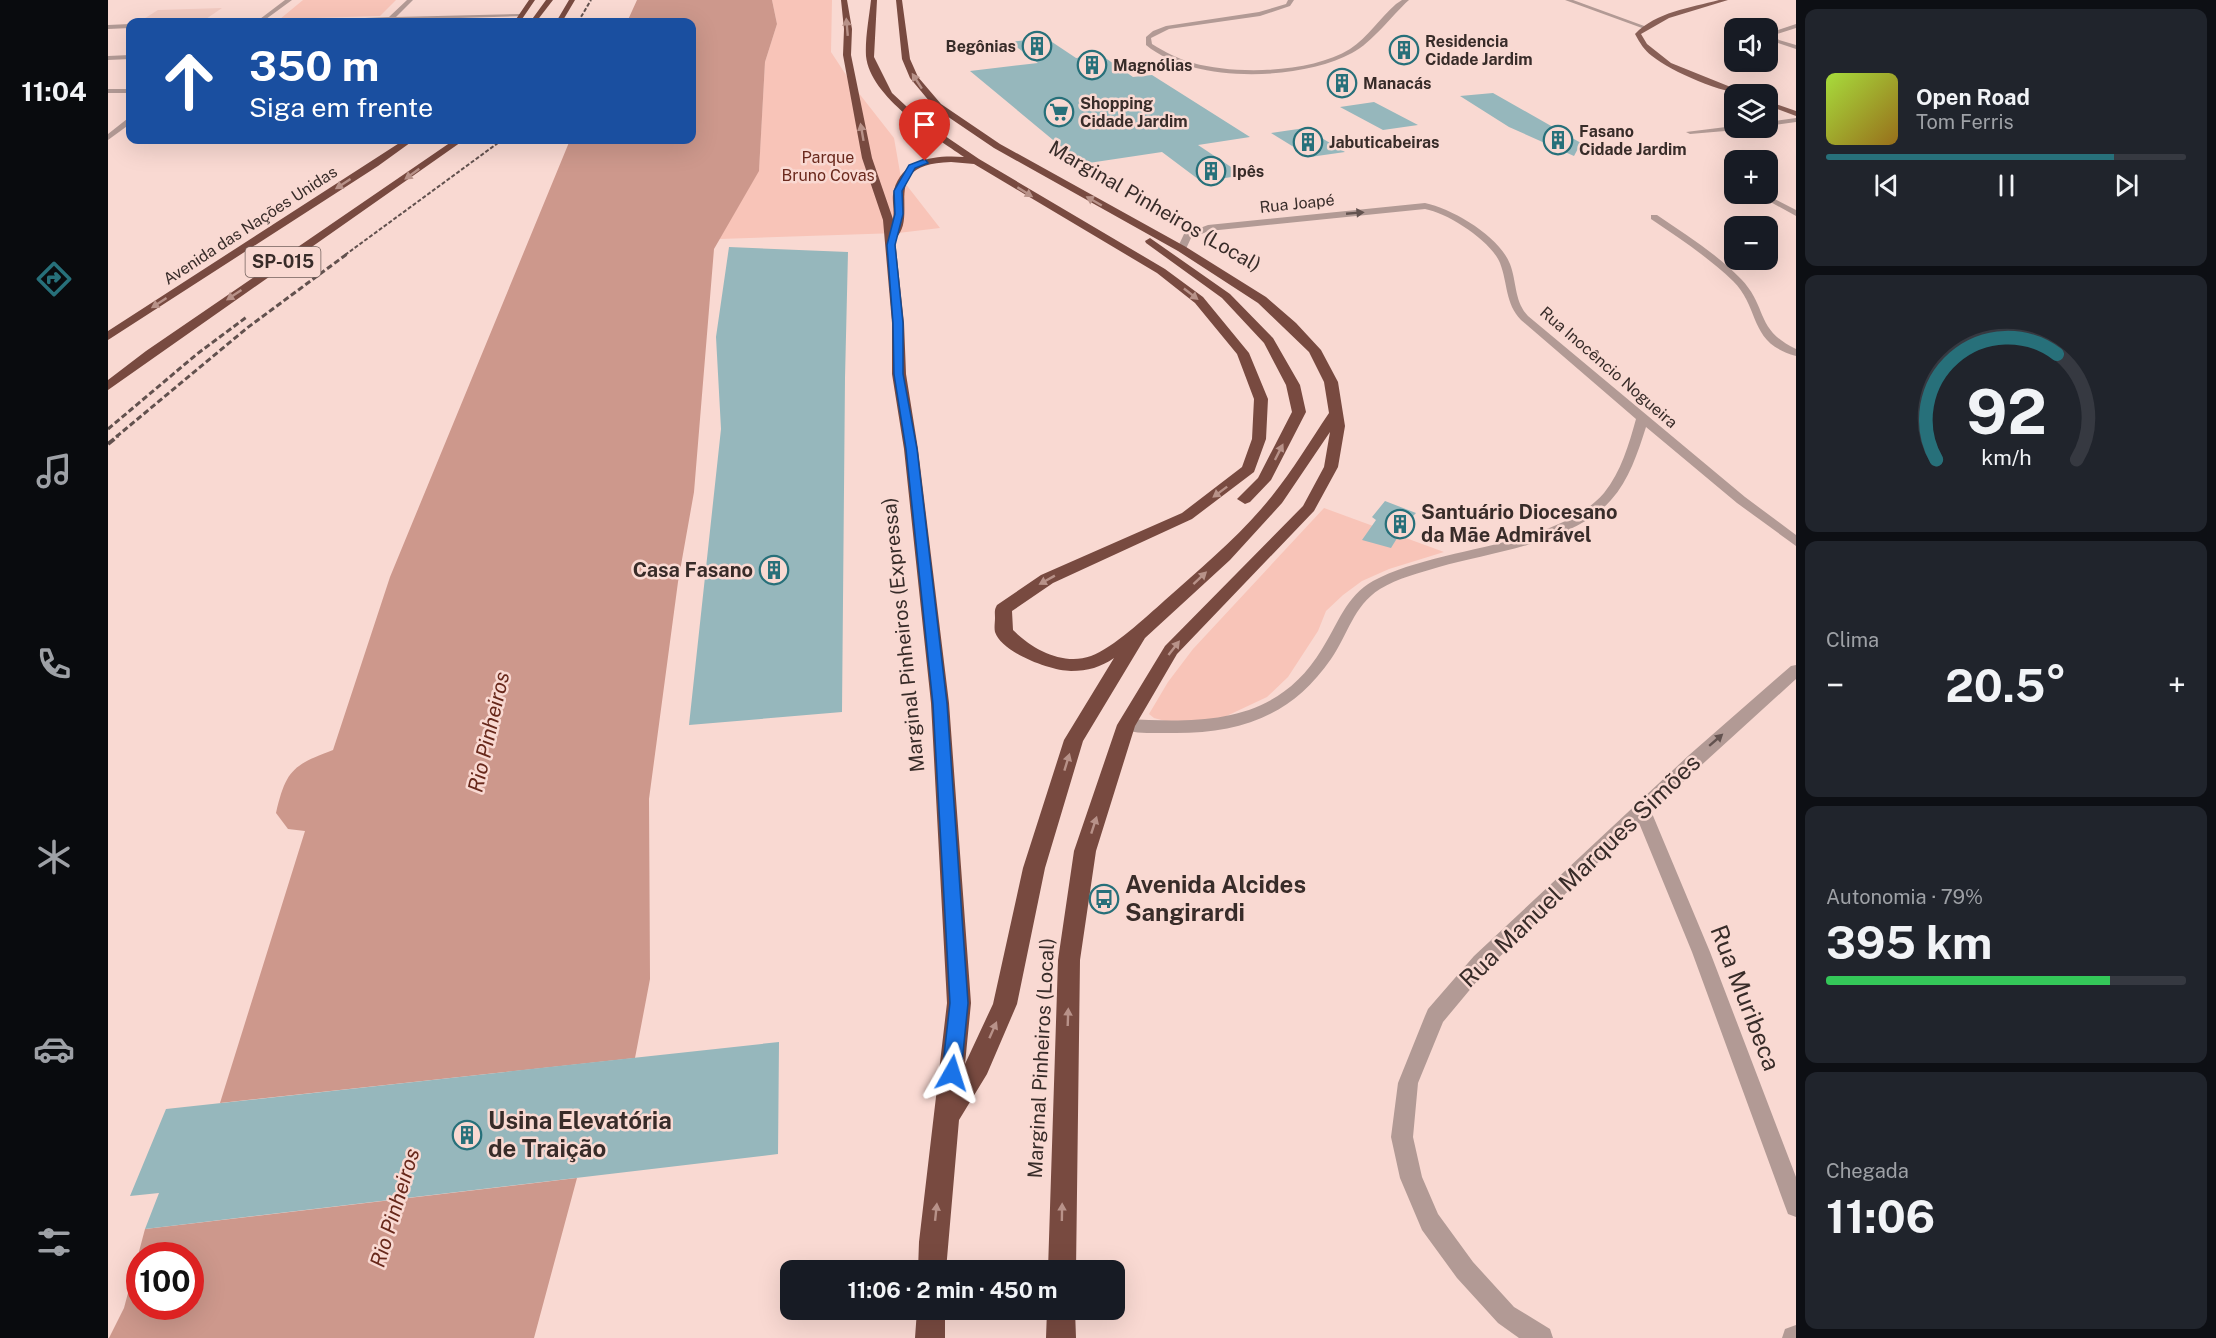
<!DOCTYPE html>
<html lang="pt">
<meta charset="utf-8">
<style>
body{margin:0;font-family:"Public Sans",sans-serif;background:#20242c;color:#f1f3f6;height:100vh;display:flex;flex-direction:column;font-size:22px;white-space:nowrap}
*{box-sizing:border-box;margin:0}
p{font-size:20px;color:#9ea1a6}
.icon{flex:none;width:33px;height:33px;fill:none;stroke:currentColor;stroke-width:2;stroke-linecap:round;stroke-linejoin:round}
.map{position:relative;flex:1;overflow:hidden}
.side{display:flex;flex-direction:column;gap:9px;padding:9px;background:#0d0f14;width:420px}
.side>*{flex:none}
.guide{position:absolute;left:18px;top:18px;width:570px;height:126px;border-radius:12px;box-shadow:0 6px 24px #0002;background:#1a4fa0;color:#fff;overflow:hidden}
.tools{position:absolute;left:1616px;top:18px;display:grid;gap:12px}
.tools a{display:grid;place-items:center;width:54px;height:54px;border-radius:12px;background:#171b24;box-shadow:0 6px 24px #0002;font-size:30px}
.speed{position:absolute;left:18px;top:1242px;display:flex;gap:12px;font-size:30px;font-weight:700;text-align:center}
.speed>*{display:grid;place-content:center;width:78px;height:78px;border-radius:50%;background:#171b24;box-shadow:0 6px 24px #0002;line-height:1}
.speed .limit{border:9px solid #d22;background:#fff;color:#111}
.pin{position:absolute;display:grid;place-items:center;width:51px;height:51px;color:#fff;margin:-62px -26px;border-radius:50% 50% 50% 0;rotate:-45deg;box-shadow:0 0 6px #0007}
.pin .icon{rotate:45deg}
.me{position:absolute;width:66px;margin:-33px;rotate:6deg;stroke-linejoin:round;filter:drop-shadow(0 0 4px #0008)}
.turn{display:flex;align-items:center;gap:21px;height:126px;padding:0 24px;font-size:27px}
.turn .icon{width:78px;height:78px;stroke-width:2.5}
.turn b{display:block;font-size:42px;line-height:51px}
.big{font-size:45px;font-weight:700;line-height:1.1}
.side .tile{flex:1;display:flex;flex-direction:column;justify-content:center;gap:9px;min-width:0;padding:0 21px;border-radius:12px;background:#20242c}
.side .dial{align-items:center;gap:0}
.dial svg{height:156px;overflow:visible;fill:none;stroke:#363941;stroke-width:7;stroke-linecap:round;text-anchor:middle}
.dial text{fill:#f1f3f6;stroke:none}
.song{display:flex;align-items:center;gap:18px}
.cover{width:72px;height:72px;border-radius:9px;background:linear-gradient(135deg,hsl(80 70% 55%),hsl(40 70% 35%))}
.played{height:6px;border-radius:3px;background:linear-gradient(90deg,#27707a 80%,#363941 80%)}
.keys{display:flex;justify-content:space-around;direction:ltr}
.heat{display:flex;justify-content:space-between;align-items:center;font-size:33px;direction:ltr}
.charge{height:9px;border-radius:4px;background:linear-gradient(90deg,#34c759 79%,#363941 0)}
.trip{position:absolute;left:672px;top:1260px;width:345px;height:60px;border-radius:12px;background:#171b24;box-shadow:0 6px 24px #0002;font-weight:700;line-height:60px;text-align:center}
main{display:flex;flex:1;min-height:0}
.menu{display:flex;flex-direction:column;width:108px;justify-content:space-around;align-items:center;background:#090b0e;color:#9ea1a6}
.menu .icon{width:42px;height:42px}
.menu .current{color:#27707a}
.menu b{font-size:27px;color:#f1f3f6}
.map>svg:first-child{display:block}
</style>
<main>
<nav class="menu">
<b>11:04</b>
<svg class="icon current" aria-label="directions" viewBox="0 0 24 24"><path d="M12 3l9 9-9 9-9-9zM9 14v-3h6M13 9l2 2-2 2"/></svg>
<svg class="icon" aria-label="music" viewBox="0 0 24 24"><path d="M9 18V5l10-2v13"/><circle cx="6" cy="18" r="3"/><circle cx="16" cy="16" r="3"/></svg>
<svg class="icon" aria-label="phone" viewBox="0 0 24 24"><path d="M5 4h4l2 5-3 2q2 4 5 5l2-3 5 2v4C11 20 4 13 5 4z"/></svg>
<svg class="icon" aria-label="climate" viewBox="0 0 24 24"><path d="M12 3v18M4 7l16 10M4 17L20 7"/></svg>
<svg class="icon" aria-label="car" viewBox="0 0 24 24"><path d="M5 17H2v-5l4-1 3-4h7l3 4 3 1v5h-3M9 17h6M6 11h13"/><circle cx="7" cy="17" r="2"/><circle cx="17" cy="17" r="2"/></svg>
<svg class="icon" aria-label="filters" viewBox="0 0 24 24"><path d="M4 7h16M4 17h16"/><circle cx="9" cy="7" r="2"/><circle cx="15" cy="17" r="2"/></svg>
</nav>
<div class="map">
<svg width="1688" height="1338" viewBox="0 0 1688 1338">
<rect width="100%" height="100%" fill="#f9d9d2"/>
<path fill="#f1cac1" d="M114 8 95 21 31 22 50 10Z"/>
<path fill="#f8c4b8" d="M195 0H288L272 16 172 19Z
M664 0H724L723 52 746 87 786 138 793 178 832 228 790 233 611 239 651 170 657 62 669 24Z
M1216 508 1336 552 1281 569 1254 581 1235 595 1218 611 1210 631 1180 677 1159 697 1110 720 1061 722 1046 718 1041 714 1060 682 1085 649Z"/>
<path fill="#cd988c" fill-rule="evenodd" d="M529 0H664L669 24 657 62 651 171 606 249 586 492 570 582 541 799 542 979 527 1058 112 1103 197 831 180 829 168 813C178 770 185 765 225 750L282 577 462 140H584V22H519Z
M469 1178 426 1338H1L16 1308 37 1229ZM32 1256H82V1306H32Z"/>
<path fill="#96b7bc" d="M938 38 968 58 993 55 1025 77 1044 75 1142 137 1090 145 1135 175 1094 182 1054 152 974 164 862 71 930 63 902 42Z
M1385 93 1473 143 1466 156 1401 127 1352 96Z
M1266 102 1310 125 1275 130 1232 107Z
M1197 128 1237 152 1202 157 1163 133Z
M621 247 740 252 737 378 734 712 581 725 613 429 608 337Z
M1277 501 1308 513 1299 522 1283 548 1254 540 1268 520 1264 517Z
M671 1042 670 1154 37 1229 51 1193 22 1196 58 1109Z"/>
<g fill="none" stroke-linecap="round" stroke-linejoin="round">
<path fill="#b29a95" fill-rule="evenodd" d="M177 0H184L154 22H148Z
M299 0H305L288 17 413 14 416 16 219 22H162L281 17Z
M1180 0H1186L1182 6 1152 16 1061 29 1043 38 1044 44C1057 52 1070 59 1085 63 1129 75 1203 73 1242 49 1260 37 1272 18 1288 4L1294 0H1301C1283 16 1265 42 1244 53 1192 81 1085 84 1038 45V37L1045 31 1058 26 1151 12 1178 4Z
M1457 0H1465L1539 27 1534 28Z
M22 24V28L0 29V25Z
M1688 24V28L1666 35 1671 40 1688 45V49L1667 42 1660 36 1661 33Z
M22 55V59L0 60V56Z
M0 89H22V93H0Z
M1688 118V122L1659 126V122Z
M19 119H22V124L0 140V134Z
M1626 126 1629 128V130L1582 134 1578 132Z
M1625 177 1626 181H1622L1621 179Z
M1648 194H1657L1688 210V216Z
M1317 203C1345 209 1391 236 1402 264 1409 282 1406 301 1420 316L1637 497 1688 535V546L1629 503 1538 427C1530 452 1521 480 1503 500 1465 543 1384 552 1331 567 1311 573 1290 578 1272 589 1245 606 1240 635 1223 659 1183 717 1131 734 1062 733 1046 733 1028 734 1012 729L1010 725 1012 721 1018 719C1096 723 1169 724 1214 649 1230 624 1238 596 1265 581 1328 546 1448 548 1496 493 1513 472 1521 444 1528 419L1413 320C1397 303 1400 284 1392 263 1383 241 1340 213 1317 209L1101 231 1083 238 1077 251 1069 249 1076 234 1100 225Z
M1543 215H1549C1578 235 1609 254 1633 279 1660 307 1647 330 1688 349V356C1640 343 1653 309 1625 281 1600 257 1571 238 1543 219Z
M1688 665V679L1543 811 1602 952 1688 1177V1217L1680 1214 1677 1206 1584 952 1531 823 1380 968 1335 1022 1310 1083 1305 1137 1314 1177 1330 1214 1365 1262 1406 1307 1442 1329 1445 1338H1411L1390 1323 1349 1278 1314 1230 1292 1178 1283 1137 1290 1083 1317 1016 1320 1009 1366 956 1580 756 1683 666Z
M1688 1325V1338H1674L1677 1329Z"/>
<path fill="#885f56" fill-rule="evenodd" d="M1611 0H1620L1561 18 1533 34 1539 44 1563 63 1640 94C1615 94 1564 72 1544 56 1536 50 1532 43 1527 34 1548 12 1582 8 1611 0Z
M1659 101 1688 111V116L1659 105Z"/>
<path fill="#784a40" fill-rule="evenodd" d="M421 0H427L412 22H406Z
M438 0H445L428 22H422Z
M461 0H467L454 22H448Z
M733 0H739L744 29 743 55 764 158 785 219C787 209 783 199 786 190 795 158 828 155 856 157 826 136 762 97 758 56 757 38 761 18 763 0H769L766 57 784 93 812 119 871 159 1057 269 1095 297 1141 353 1160 399 1158 439 1146 472 1084 519 945 583 904 611 905 630C924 649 955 666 983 656 1005 648 1038 617 1056 601 1093 568 1133 535 1164 496 1185 470 1202 441 1221 413L1216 382 1201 352 1150 303 1070 251 886 148 827 108 802 78 794 59 788 0H794L802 59 810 77 833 104 892 144 1078 247 1158 297 1188 323 1213 350 1230 382 1237 426 1230 467 1206 511 1069 654 1027 726 988 851 972 960 968 1270H940L950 960 966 851 1009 725 1057 646 1195 506 1216 467 1222 432 1174 503 1122 560 1037 638 975 741 937 868 909 1004 879 1074 851 1120 838 1270H810L811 1242 839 1003 823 703 796 449 784 374V323L775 220 754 158 735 55 736 29ZM843 162 866 164 1049 273 1087 303 1129 354 1146 399 1144 439 1134 467 1074 513 933 575 889 605C886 610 887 613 887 618 887 622 886 628 887 632 894 653 943 671 963 671 980 671 993 667 1006 658L956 740 915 868 885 1004 857 1064 863 1003 841 703 810 449 798 374 796 323 787 239C813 215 768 164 843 162Z
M296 140H306L270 166 0 340V331Z
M346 140H356L0 390V380L38 351Z
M1042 238 1122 294 1165 338 1192 385 1198 412 1163 480 1142 502 1137 504 1129 499 1150 478 1184 412 1178 385 1156 343 1114 298 1038 243 1037 241Z
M809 1310H837V1338H807Z
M939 1310H967L968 1338H938Z"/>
<path stroke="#62514e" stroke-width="2" stroke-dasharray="4 2" stroke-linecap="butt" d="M470 22 483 0
M237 255 394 140"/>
<path stroke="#62514e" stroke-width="3" stroke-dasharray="6 3" stroke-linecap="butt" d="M0 429 89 354 140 316
M8 437 139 328 239 254"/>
<path stroke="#62514e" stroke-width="4" stroke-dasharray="8 4" stroke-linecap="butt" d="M0 444 10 436"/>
</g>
<defs><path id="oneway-solid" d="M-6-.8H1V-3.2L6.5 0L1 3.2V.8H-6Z" transform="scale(1.5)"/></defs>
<g fill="#b89289">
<use href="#oneway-solid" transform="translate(739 27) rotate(-95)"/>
<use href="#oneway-solid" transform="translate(809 81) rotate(-123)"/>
<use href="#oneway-solid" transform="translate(754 132) rotate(-100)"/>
<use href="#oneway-solid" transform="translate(304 174) rotate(144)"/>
<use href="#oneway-solid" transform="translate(235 184) rotate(147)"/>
<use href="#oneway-solid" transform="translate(917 192) rotate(32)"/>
<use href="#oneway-solid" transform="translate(986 201) rotate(-150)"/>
<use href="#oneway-solid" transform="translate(1083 294) rotate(38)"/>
<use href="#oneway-solid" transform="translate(126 295) rotate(146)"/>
<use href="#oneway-solid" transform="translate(51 303) rotate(147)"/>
<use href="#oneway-solid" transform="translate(1171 452) rotate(-63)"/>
<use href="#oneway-solid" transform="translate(1112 492) rotate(143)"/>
<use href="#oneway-solid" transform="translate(1092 578) rotate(-43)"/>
<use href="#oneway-solid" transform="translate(939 580) rotate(151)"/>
<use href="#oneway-solid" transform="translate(1066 648) rotate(-52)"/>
<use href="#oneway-solid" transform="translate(959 762) rotate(-73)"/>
<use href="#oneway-solid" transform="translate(986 825) rotate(-72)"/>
<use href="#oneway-solid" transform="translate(960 1017) rotate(-88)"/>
<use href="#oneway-solid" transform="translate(885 1030) rotate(-66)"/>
<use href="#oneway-solid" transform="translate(828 1212) rotate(-84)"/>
<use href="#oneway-solid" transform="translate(954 1212) rotate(-89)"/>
</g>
<g fill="#63524f">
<use href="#oneway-solid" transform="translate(1247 213) rotate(-5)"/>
<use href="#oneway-solid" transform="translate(1608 740) rotate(-41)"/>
</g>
<path fill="#1a73e8" stroke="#114b97" stroke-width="1.5" d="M817 159 820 163 807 168 794 191 795 214 787 245 795 323V374L809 449 839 704 860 1003 853 1073 850 1079 844 1082 837 1079 834 1073 842 1003 825 704 798 449 786 374 785 323 779 245 787 214 786 191 801 165Z"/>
<defs>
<g id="building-ring" transform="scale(1.5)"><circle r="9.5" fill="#f9d9d2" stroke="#27707a" stroke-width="1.5"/><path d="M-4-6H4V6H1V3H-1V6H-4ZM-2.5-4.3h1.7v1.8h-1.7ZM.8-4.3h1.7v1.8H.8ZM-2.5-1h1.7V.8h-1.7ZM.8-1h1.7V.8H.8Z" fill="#27707a"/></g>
<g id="supermarket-ring" transform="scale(1.5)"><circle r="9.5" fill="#f9d9d2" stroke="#27707a" stroke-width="1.5"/><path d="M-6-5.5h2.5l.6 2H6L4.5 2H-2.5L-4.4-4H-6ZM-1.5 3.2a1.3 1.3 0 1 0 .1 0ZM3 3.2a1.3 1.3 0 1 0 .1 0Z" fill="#27707a"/></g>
<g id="bus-ring" transform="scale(1.5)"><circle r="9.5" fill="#f9d9d2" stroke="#27707a" stroke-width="1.5"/><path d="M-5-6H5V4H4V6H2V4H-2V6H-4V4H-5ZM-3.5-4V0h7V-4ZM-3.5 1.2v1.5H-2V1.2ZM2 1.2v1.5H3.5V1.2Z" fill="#27707a"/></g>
</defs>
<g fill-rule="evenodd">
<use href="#building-ring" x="929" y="46"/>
<use href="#building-ring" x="1296" y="50"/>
<use href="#building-ring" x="984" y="65"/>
<use href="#building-ring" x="1234" y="83"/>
<use href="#supermarket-ring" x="951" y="112"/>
<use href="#building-ring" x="1450" y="140"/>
<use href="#building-ring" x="1200" y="142"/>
<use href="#building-ring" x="1103" y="171"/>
<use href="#building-ring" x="1292" y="524"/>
<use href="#building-ring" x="666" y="570"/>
<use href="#bus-ring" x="996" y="899"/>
<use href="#building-ring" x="359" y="1135"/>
</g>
<g text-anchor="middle" stroke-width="5" stroke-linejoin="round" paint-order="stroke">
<g font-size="16" font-weight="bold" fill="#382c29" stroke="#f9d9d2" text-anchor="start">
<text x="1317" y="47">Residencia<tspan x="1317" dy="18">Cidade Jardim</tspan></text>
<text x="908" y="52" text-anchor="end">Begônias</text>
<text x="1005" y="71">Magnólias</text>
<text x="1255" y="89">Manacás</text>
<text x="972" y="109">Shopping<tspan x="972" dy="18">Cidade Jardim</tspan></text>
<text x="1471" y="137">Fasano<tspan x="1471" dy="18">Cidade Jardim</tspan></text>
<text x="1221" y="148">Jabuticabeiras</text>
<text x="1124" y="177">Ipês</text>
</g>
<g font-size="16" fill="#6a291d" stroke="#f9d9d2">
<text x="720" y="163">Parque<tspan x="720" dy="18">Bruno Covas</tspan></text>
</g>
<g font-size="16" fill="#382c29" stroke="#f9d9d2">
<text transform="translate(1189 203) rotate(-6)" y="6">Rua Joapé</text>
<text transform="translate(142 225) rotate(-33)" y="6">Avenida das Nações Unidas</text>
<text transform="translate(1501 367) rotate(41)" y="6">Rua Inocêncio Nogueira</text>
</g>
<rect fill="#f9d9d2" stroke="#72605c" stroke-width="1.5" x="137.5" y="247" width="75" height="30" rx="4.5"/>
<g font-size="18" font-weight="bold" fill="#382c29">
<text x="175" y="268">SP-015</text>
</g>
<g font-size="20" fill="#382c29" stroke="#f9d9d2">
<text transform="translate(1047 206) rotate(30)" y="7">Marginal Pinheiros (Local)</text>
<text transform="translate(795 635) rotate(-96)" y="7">Marginal Pinheiros (Expressa)</text>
<text transform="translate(933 1058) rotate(-87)" y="7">Marginal Pinheiros (Local)</text>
</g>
<g font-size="20" font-weight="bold" fill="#382c29" stroke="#f9d9d2" text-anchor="start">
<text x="1313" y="519">Santuário Diocesano<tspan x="1313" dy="23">da Mãe Admirável</tspan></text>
<text x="645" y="577" text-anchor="end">Casa Fasano</text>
</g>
<g font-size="21" font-style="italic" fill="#67271a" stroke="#f9d9d2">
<text transform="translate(381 732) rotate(-77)" y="7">Rio Pinheiros</text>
<text transform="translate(287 1208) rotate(-73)" y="7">Rio Pinheiros</text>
</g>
<g font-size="24" fill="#382c29" stroke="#f9d9d2">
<text transform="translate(1472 871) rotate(-44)" y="8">Rua Manuel Marques Simões</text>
<text transform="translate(1637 998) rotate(69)" y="8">Rua Muribeca</text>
</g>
<g font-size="24" font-weight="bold" fill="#382c29" stroke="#f9d9d2" text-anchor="start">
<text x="1017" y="893">Avenida Alcides<tspan x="1017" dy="28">Sangirardi</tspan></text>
<text x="380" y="1129">Usina Elevatória<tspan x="380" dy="28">de Traição</tspan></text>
</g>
</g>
</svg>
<div class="tools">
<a><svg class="icon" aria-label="sound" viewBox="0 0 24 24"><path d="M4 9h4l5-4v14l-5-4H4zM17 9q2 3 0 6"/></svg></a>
<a><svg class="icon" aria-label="layers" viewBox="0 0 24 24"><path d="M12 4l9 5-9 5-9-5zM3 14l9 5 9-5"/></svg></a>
<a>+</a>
<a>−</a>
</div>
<div class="speed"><div class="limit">100</div></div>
<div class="pin" style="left:817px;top:161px;background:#d93025"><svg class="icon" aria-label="arrive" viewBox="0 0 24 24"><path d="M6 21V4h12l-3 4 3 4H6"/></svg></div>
<svg class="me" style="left:844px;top:1073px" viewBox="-20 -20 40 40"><path d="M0-17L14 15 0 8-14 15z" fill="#1a73e8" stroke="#fff" stroke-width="4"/></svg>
<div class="trip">11:06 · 2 min · 450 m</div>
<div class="guide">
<div class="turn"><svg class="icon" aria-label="ahead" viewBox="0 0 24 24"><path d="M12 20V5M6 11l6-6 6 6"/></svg><div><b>350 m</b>Siga em frente</div></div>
</div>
</div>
<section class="side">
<div class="tile">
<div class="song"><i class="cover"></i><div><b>Open Road</b><p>Tom Ferris</p></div></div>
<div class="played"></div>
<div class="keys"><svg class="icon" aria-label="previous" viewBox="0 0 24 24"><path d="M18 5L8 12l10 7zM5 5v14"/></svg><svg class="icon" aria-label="pause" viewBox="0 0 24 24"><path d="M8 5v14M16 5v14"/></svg><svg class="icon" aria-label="next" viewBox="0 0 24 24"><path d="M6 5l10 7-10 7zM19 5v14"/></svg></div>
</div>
<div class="tile dial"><svg viewBox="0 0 100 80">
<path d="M14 69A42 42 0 1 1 86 69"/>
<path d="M14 69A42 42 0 0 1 76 15" stroke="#27707a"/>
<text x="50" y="56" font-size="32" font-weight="700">92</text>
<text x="50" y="72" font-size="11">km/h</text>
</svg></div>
<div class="tile"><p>Clima</p>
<div class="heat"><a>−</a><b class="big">20.5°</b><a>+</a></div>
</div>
<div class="tile"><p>Autonomia · 79%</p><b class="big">395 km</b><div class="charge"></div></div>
<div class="tile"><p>Chegada</p><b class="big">11:06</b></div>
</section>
</main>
